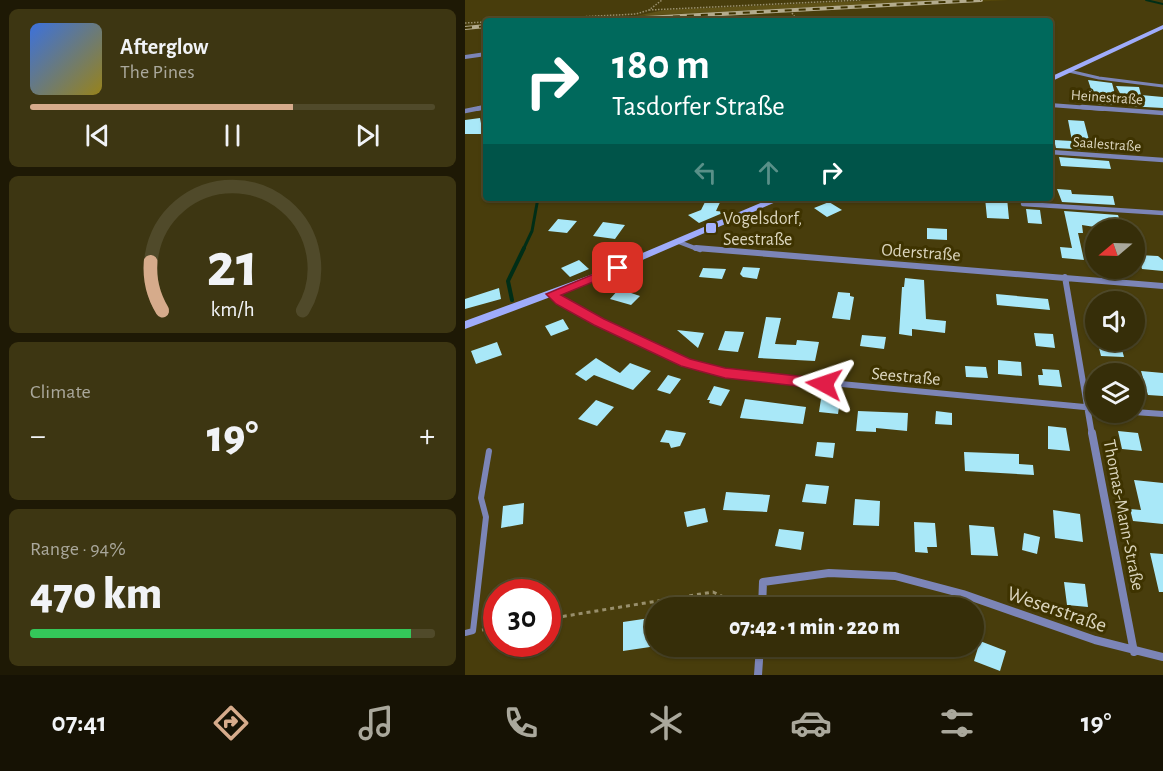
<!DOCTYPE html>
<meta charset="utf-8">
<style>
body{margin:0;font-family:"Alegreya Sans",sans-serif;background:#3d3612;color:#f1f3f6;height:100vh;display:flex;flex-direction:column;font-size:22px;white-space:nowrap}
*{box-sizing:border-box;margin:0}
p{font-size:20px;color:#aaa89c}
.icon{flex:none;width:33px;height:33px;fill:none;stroke:currentColor;stroke-width:2;stroke-linecap:round;stroke-linejoin:round}
.map{position:relative;flex:1;overflow:hidden}
.sheet{display:flex;flex-direction:column;gap:9px;padding:9px;background:#1e1905;width:465px}
.sheet>*{flex:none}
.banner{position:absolute;left:18px;top:18px;width:570px;height:183px;border-radius:6px;box-shadow:0 2px 4px #0004,0 0 0 2px #504a2a;background:#00695c;color:#fff;overflow:hidden}
.needle{width:39px;rotate:251deg}
.controls{position:absolute;left:620px;top:219px;display:grid;gap:12px}
.controls a{display:grid;place-items:center;width:60px;height:60px;border-radius:50%;background:#362e09;box-shadow:0 2px 4px #0004,0 0 0 2px #504a2a;font-size:30px}
.speed{position:absolute;left:18px;top:579px;display:flex;gap:12px;font-size:30px;font-weight:700;text-align:center}
.speed>*{display:grid;place-content:center;width:78px;height:78px;border-radius:50%;background:#362e09;box-shadow:0 2px 4px #0004,0 0 0 2px #504a2a;line-height:1}
.speed .limit{border:9px solid #d22;background:#fff;color:#111}
.pin{position:absolute;display:grid;place-items:center;width:51px;height:51px;color:#fff;margin:-26px;border-radius:12px;box-shadow:0 3px 9px #0006}
.me{position:absolute;width:66px;margin:-33px;rotate:275deg;stroke-linejoin:round;filter:drop-shadow(0 0 4px #0008)}
.turn{display:flex;align-items:center;gap:21px;height:126px;padding:0 30px;font-size:27px}
.turn .icon{width:78px;height:78px;stroke-width:2.5}
.turn b{display:block;font-size:42px;line-height:51px}
.lanes{display:flex;align-items:center;height:57px;padding:0 30px;background:#0003;justify-content:center;gap:30px;direction:ltr}
.lanes .off{opacity:.35}
.big{font-size:45px;font-weight:800;line-height:1.1}
.sheet .tile{flex:1;display:flex;flex-direction:column;justify-content:center;gap:9px;min-width:0;padding:0 21px;border-radius:9px;background:#3d3612}
.sheet .dial{align-items:center;gap:0}
.dial svg{height:156px;overflow:visible;fill:none;stroke:#504a2a;stroke-width:7;stroke-linecap:round;text-anchor:middle}
.dial text{fill:#f1f3f6;stroke:none}
.song{display:flex;align-items:center;gap:18px}
.cover{width:72px;height:72px;border-radius:9px;background:linear-gradient(135deg,hsl(220 70% 55%),hsl(50 70% 35%))}
.played{height:6px;border-radius:3px;background:linear-gradient(90deg,#d6ab8b 65%,#504a2a 65%)}
.keys{display:flex;justify-content:space-around;direction:ltr}
.heat{display:flex;justify-content:space-between;align-items:center;font-size:33px;direction:ltr}
.charge{height:9px;border-radius:4px;background:linear-gradient(90deg,#34c759 94%,#504a2a 0)}
.trip{position:absolute;left:180px;top:597px;width:339px;height:60px;border-radius:30px;background:#362e09;box-shadow:0 2px 4px #0004,0 0 0 2px #504a2a;font-weight:800;line-height:60px;text-align:center}
.tabs{display:flex;height:96px;justify-content:space-around;align-items:center;background:#161204;color:#aaa89c}
.tabs .icon{width:42px;height:42px}
.tabs .active{color:#d6ab8b}
.tabs b{font-size:27px;color:#f1f3f6}
main{display:flex;flex:1;min-height:0}
.map>svg:first-child{display:block}
</style>
<main>
<section class="sheet">
<div class="tile">
<div class="song"><i class="cover"></i><div><b>Afterglow</b><p>The Pines</p></div></div>
<div class="played"></div>
<div class="keys"><svg class="icon" aria-label="previous" viewBox="0 0 24 24"><path d="M18 5L8 12l10 7zM5 5v14"/></svg><svg class="icon" aria-label="pause" viewBox="0 0 24 24"><path d="M8 5v14M16 5v14"/></svg><svg class="icon" aria-label="next" viewBox="0 0 24 24"><path d="M6 5l10 7-10 7zM19 5v14"/></svg></div>
</div>
<div class="tile dial"><svg viewBox="0 0 100 80">
<path d="M14 69A42 42 0 1 1 86 69"/>
<path d="M14 69A42 42 0 0 1 8 44" stroke="#d6ab8b"/>
<text x="50" y="56" font-size="32" font-weight="700">21</text>
<text x="50" y="72" font-size="11">km/h</text>
</svg></div>
<div class="tile"><p>Climate</p>
<div class="heat"><a>−</a><b class="big">19°</b><a>+</a></div>
</div>
<div class="tile"><p>Range · 94%</p><b class="big">470 km</b><div class="charge"></div></div>
</section>
<div class="map">
<svg width="698" height="675" viewBox="0 0 698 675">
<rect width="100%" height="100%" fill="#483d0c"/>
<path fill="#54470a" d="M492 0H544L162 21H76Z"/>
<path fill="#5f5217" d="M419 0H492L171 16 199 10Z"/>
<g fill="none" stroke-linecap="round" stroke-linejoin="round">
<path stroke="#002e17" stroke-width="2" d="M681 0 698 4"/>
<path stroke="#002e17" stroke-width="3" d="M58 250 67 231 73 198"/>
<path stroke="#002e17" stroke-width="4" d="M47 300 43 281 59 248"/>
</g>
<path fill="#a9e8f8" d="M623 80 647 83 653 105 631 104Z
M651 86 674 87 676 95 698 97V108L662 106Z
M15 118 18 134H0V120Z
M603 120 619 121 624 140H637L641 151 591 148 589 140 607 141Z
M594 157 644 161 646 169 596 166Z
M592 189 606 190 607 194 648 196 650 205 597 202Z
M242 198H257L251 211 260 212 234 223 223 215 236 210Z
M520 198H542L544 219 522 218Z
M364 202 377 210 362 217 349 208Z
M561 209 575 210 577 224 563 223Z
M599 211 653 215 657 227 649 226V230L617 225 618 233H613L619 260 597 258 595 247 607 248Z
M93 219 112 221 102 233 83 231Z
M138 222 160 225 150 239 128 236Z
M462 228 482 229V240L462 239Z
M673 255 693 256 698 260V271L677 269Z
M114 260 124 269 105 277 96 268Z
M278 267 295 268 292 279 278 277 275 274Z
M238 268 261 269 257 279 234 277Z
M440 278 459 280 461 319 481 321 480 333 447 329V336L434 334 437 287H439Z
M34 288 36 299 0 309V299Z
M154 289 175 296 166 305 145 299Z
M373 292 385 293V296L389 297 385 320 367 318Z
M531 294 583 299 585 310 532 305Z
M301 317 316 318 310 344 331 345 332 340 354 342 350 361 293 358Z
M98 319 104 329 86 336 80 326Z
M212 330 239 333 233 348Z
M260 331 279 332 273 352 253 350Z
M569 333 588 334 590 348 571 346Z
M397 335 421 337 419 349 395 346Z
M32 342 37 355 11 364 6 351Z
M633 344 656 346 659 357 636 356Z
M131 358 155 373 165 363 186 371 168 390 129 375 121 381 110 374Z
M533 360 556 362 557 376 533 374Z
M500 366 521 367 523 378 501 377Z
M577 369 594 370 597 387 574 385 573 375H578Z
M676 371 698 373V396L683 395Z
M203 375 216 379 205 394 192 390Z
M249 386 265 390 256 406 244 403 245 400H242Z
M280 399 341 407 338 424 275 418Z
M356 399 375 401 373 414 354 412Z
M131 400 149 407 132 426 113 419Z
M393 411 443 413 442 431 411 428V432L391 431Z
M471 411 487 413V425L470 424Z
M583 426 601 428 605 451 583 449Z
M201 430 221 433 215 446 206 448 204 443 195 442Z
M653 431 673 433 677 451 657 449Z
M352 442 370 443 368 458 350 456Z
M499 452 554 454V464L568 465 569 475 500 471Z
M669 480 698 483V524L668 521 665 509 676 510Z
M341 484 364 486 361 504 337 502Z
M261 492 305 495 302 512 258 510Z
M390 499 415 501 414 526 388 525Z
M59 503 58 524 36 528 38 506Z
M240 508 243 522 222 527 219 512Z
M588 510 615 514 618 542 590 538Z
M449 522 470 523 472 547H462L463 553 450 552Z
M504 525 529 527 533 556 506 555Z
M314 529 339 532 336 550 310 546Z
M559 533 575 537 572 554 557 550Z
M685 553 698 554V592H694Z
M599 582 620 584 623 607 602 605Z
M185 618V647L158 651V622Z
M515 641 541 651 535 671 509 661Z"/>
<g fill="none" stroke-linecap="round" stroke-linejoin="round">
<path stroke="#988f6c" stroke-width="1.5" stroke-dasharray="1.5 1.5" stroke-linecap="butt" d="M184 10 396 0
M327 13 333 21
M34 21 171 14 184 10 197 0
M0 23 21 22"/>
<path stroke="#988f6c" stroke-width="3" stroke-dasharray="4 4" stroke-linecap="butt" d="M82 619 248 592 281 608
M17 630 32 627"/>
<path stroke="#7c85b7" stroke-width="3" d="M604 71 634 78 698 86"/>
<path stroke="#7c85b7" stroke-width="6" d="M0 633 8 631 21 517 16 498 24 451"/>
<path stroke="#7c85b7" stroke-width="4" d="M0 57 21 54
M585 105 638 109
M12 109 21 107"/>
<path stroke="#7c85b7" stroke-width="4.5" d="M617 107 698 113
M0 111 20 107
M585 152 698 160
M558 204 698 213
M214 242 235 250"/>
<path stroke="#7c85b7" stroke-width="6" d="M231 248 698 286
M600 277 627 435
M87 294 95 302C148 330 201 357 260 373L630 408
M669 412 698 414"/>
<path stroke="#7c85b7" stroke-width="8" d="M627 433 669 652
M297 608 298 582 364 573 430 576 498 594 630 640 698 657
M293 675 295 646"/>
<path fill="#9facfb" fill-rule="evenodd" d="M698 25V29L585 82V77Z
M307 198H320L136 278 0 329V321L128 274Z"/>
<g stroke="#b3ab8d" stroke-width="4">
<path id="rail" d="M124 21 516 0
M0 28 21 26"/>
</g>
<use href="#rail" stroke="#3e3300" stroke-width="2" stroke-dasharray="7" stroke-linecap="butt"/>
</g>
<path fill="#e11d48" stroke="#92132f" stroke-width="1.5" d="M153 264 159 268 157 270 96 295 139 319 225 359 260 368 359 379 367 384 359 389 260 378 216 366 129 325 91 304 81 294Z"/>
<rect fill="#a4b1fc" stroke="#3e3300" stroke-width="2" x="240" y="222" width="12" height="12" rx="3"/>
<g text-anchor="middle" stroke-width="6" stroke-linejoin="round" paint-order="stroke">
<g font-size="15" fill="#dbd5bd" stroke="#3e3300">
<text transform="translate(642 97) rotate(4)" y="5">Heinestraße</text>
<text transform="translate(642 144) rotate(4)" y="5">Saalestraße</text>
</g>
<g font-size="18" fill="#dbd5bd" stroke="#3e3300" text-anchor="start">
<text x="258" y="224">Vogelsdorf,<tspan x="258" dy="21">Seestraße</tspan></text>
</g>
<g font-size="18" fill="#dbd5bd" stroke="#3e3300">
<text transform="translate(456 252) rotate(4)" y="6">Oderstraße</text>
<text transform="translate(441 376) rotate(5)" y="6">Seestraße</text>
<text transform="translate(659 515) rotate(79)" y="6">Thomas-Mann-Straße</text>
</g>
<g font-size="21" fill="#dbd5bd" stroke="#3e3300">
<text transform="translate(592 609) rotate(19)" y="7">Weserstraße</text>
</g>
</g>
</svg>
<div class="controls">
<a><svg class="needle" viewBox="-14 -14 28 28"><path d="M0-13l5 13h-10z" fill="#e53935"/><path d="M0 13l5-13h-10z" fill="#aaa89c"/></svg></a>
<a><svg class="icon" aria-label="sound" viewBox="0 0 24 24"><path d="M4 9h4l5-4v14l-5-4H4zM17 9q2 3 0 6"/></svg></a>
<a><svg class="icon" aria-label="layers" viewBox="0 0 24 24"><path d="M12 4l9 5-9 5-9-5zM3 14l9 5 9-5"/></svg></a>
</div>
<div class="speed"><div class="limit">30</div></div>
<div class="pin" style="left:153px;top:268px;background:#d93025"><svg class="icon" aria-label="arrive" viewBox="0 0 24 24"><path d="M6 21V4h12l-3 4 3 4H6"/></svg></div>
<svg class="me" style="left:359px;top:384px" viewBox="-20 -20 40 40"><path d="M0-17L14 15 0 8-14 15z" fill="#e11d48" stroke="#fff" stroke-width="4"/></svg>
<div class="trip">07:42 · 1 min · 220 m</div>
<div class="banner">
<div class="turn"><svg class="icon" aria-label="right" viewBox="0 0 24 24"><path d="M7 20v-9h11M14 6l5 5-5 5"/></svg><div><b>180 m</b>Tasdorfer Straße</div></div>
<div class="lanes"><svg class="icon off" aria-label="left" viewBox="0 0 24 24"><path d="M17 20v-9H6M10 6l-5 5 5 5"/></svg><svg class="icon off" aria-label="ahead" viewBox="0 0 24 24"><path d="M12 20V5M6 11l6-6 6 6"/></svg><svg class="icon" aria-label="right" viewBox="0 0 24 24"><path d="M7 20v-9h11M14 6l5 5-5 5"/></svg></div>
</div>
</div>
</main>
<nav class="tabs">
<b>07:41</b>
<svg class="icon active" aria-label="directions" viewBox="0 0 24 24"><path d="M12 3l9 9-9 9-9-9zM9 14v-3h6M13 9l2 2-2 2"/></svg>
<svg class="icon" aria-label="music" viewBox="0 0 24 24"><path d="M9 18V5l10-2v13"/><circle cx="6" cy="18" r="3"/><circle cx="16" cy="16" r="3"/></svg>
<svg class="icon" aria-label="phone" viewBox="0 0 24 24"><path d="M5 4h4l2 5-3 2q2 4 5 5l2-3 5 2v4C11 20 4 13 5 4z"/></svg>
<svg class="icon" aria-label="climate" viewBox="0 0 24 24"><path d="M12 3v18M4 7l16 10M4 17L20 7"/></svg>
<svg class="icon" aria-label="car" viewBox="0 0 24 24"><path d="M5 17H2v-5l4-1 3-4h7l3 4 3 1v5h-3M9 17h6M6 11h13"/><circle cx="7" cy="17" r="2"/><circle cx="17" cy="17" r="2"/></svg>
<svg class="icon" aria-label="filters" viewBox="0 0 24 24"><path d="M4 7h16M4 17h16"/><circle cx="9" cy="7" r="2"/><circle cx="15" cy="17" r="2"/></svg>
<b>19°</b>
</nav>
